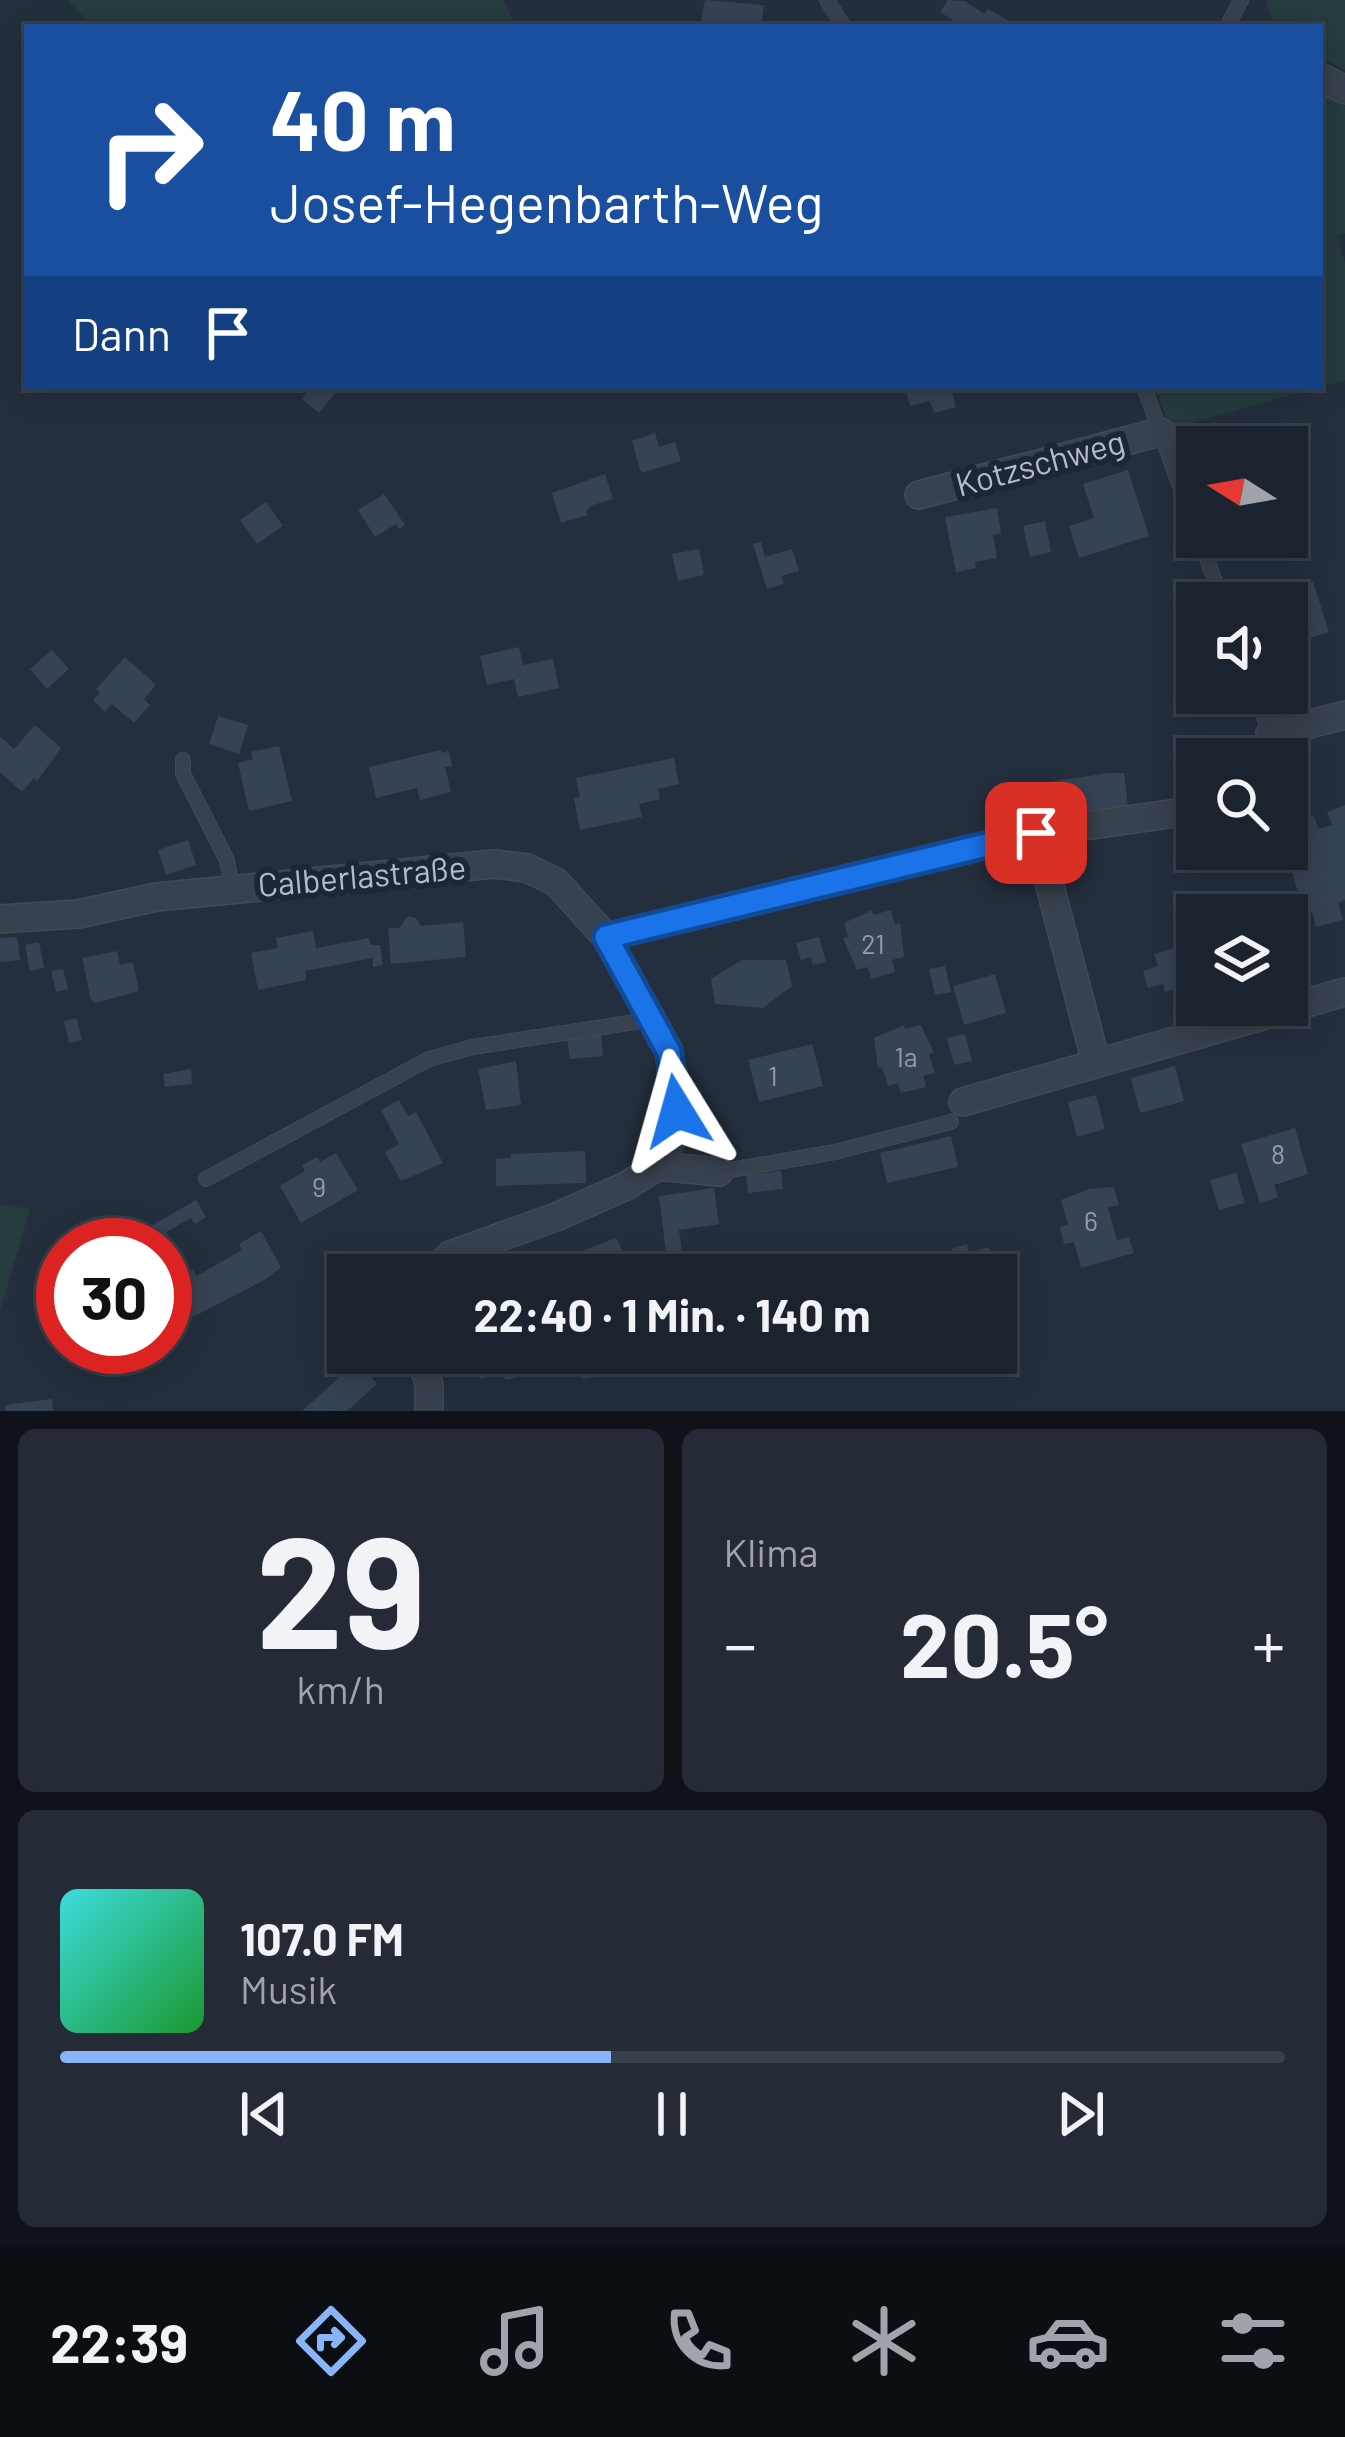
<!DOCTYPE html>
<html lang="de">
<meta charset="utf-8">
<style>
body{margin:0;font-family:Barlow,sans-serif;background:#242b36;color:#f1f3f6;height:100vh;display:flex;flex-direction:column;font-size:45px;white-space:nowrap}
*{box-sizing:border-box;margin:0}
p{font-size:39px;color:#a0a4aa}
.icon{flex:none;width:66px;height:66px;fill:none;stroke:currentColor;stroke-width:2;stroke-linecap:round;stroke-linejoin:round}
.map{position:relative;height:1411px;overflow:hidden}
.details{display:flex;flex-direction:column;gap:18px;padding:18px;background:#0f1319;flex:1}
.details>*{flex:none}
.banner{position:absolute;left:24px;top:24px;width:1299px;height:366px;border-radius:0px;box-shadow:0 6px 30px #0003,0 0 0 3px #39404a;background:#1a4fa0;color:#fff;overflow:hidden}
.needle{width:78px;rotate:281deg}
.controls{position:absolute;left:1176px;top:426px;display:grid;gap:24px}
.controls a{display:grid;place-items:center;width:132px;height:132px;border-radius:0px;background:#1b232e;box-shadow:0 6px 30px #0003,0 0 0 3px #39404a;font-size:60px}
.speed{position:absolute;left:36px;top:1218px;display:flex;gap:24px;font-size:60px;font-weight:700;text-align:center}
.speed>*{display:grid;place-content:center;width:156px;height:156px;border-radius:50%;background:#1b232e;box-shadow:0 6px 30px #0003,0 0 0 3px #39404a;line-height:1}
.speed .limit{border:18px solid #d22;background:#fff;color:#111}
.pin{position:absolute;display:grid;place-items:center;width:102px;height:102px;color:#fff;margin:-51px;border-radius:24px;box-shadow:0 6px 18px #0006}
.me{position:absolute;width:132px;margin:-66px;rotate:352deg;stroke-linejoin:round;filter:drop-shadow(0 0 9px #0008)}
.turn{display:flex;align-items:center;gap:42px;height:252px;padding:0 48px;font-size:54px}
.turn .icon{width:156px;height:156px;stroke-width:2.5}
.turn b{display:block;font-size:84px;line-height:102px}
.then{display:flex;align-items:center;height:114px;padding:0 48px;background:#0003;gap:24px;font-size:45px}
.big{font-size:90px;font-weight:700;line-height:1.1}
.details .tile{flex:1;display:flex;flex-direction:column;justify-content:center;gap:18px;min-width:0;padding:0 42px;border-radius:18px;background:#242b36}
.details .dial{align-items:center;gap:0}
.dial b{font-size:156px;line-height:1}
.song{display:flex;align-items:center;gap:36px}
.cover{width:144px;height:144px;border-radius:18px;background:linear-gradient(135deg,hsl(180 70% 55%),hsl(130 70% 35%))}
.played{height:12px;border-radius:6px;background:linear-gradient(90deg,#8ab4f8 45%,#39404a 45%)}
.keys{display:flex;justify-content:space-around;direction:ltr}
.heat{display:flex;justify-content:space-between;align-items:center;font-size:66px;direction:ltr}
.details .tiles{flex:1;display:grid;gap:18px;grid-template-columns:1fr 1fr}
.tile:last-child{grid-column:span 2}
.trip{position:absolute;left:327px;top:1254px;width:690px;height:120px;border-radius:0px;background:#1b232e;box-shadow:0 6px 30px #0003,0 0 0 3px #39404a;font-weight:700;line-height:120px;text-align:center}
.dock{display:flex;height:192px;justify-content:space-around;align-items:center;background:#0b0e12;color:#a0a4aa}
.dock .icon{width:84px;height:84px}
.dock .on{color:#8ab4f8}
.dock b{font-size:54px;color:#f1f3f6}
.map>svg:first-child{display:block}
</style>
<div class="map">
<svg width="1345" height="1411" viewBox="0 0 1345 1411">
<rect width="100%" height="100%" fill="#242f3e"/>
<path fill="#263c3f" d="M68 0H504L515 27H93Z
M1266 0H1345V70L1320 56V27H1274Z
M1320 92 1345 106V233L1337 236 1345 263V380L1171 429 1155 387H1320Z
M0 1204 30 1209 0 1311Z"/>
<path fill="#364354" d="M705 0 764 5 761 27H700Z
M948 0 965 1 984 14 988 9 1020 27H963L940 12Z
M311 387H340L319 413 302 399Z
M905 387H951L956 407 934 413 930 401 910 406Z
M1211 429 1215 443 1191 449 1187 435Z
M655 433 659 447 675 442 681 461 641 473 632 441Z
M1128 470 1149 536 1079 558 1069 526 1094 518 1083 484Z
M605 474 613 499 593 505 586 510 588 515 561 523 552 493Z
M384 494 405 525 399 529 396 524 375 537 358 510Z
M266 502 283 526 257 544 240 520Z
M997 508 1001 533 993 535 997 558 975 562 976 568 956 572 945 517Z
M1045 521 1051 552 1030 557 1023 526Z
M761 542 765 557 792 549 799 571 781 576 784 584 767 589 753 544Z
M699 549 704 575 678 581 672 554Z
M1313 582 1329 632 1292 644 1287 603H1279L1276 593Z
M519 647 523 665 553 659 559 688 518 697 514 679 487 685 480 656Z
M52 650 69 669 47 689 30 669Z
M125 657 156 685 144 699 150 705 134 723 112 704 105 712 93 700 100 692 96 689Z
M218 716 248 725 239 754 209 744Z
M35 725 61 748 37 781 34 778 22 792 0 772V736L14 749Z
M1257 742 1259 759H1230L1229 749Z
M279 746 292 801 249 811 238 763 253 759 251 752Z
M441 750V753L449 751 452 766 445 767 451 792 420 800 417 788 376 798 369 767Z
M674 758 679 784 658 789 660 799 639 804 642 817 580 830 574 798 580 797 576 778Z
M1109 773H1124L1128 807 999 824 995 790Z
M1345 805V900L1338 903 1343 920 1316 927 1312 912 1304 914 1286 849 1287 833 1291 832 1288 824 1314 816 1318 829 1332 825 1327 812Z
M188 840 196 865 166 875 158 850Z
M872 910 873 915 891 910 895 924 900 923 904 957 892 960 895 972 871 979 868 967 857 970 843 938 848 937 844 923Z
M408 916 416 918 421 926 463 922 466 957 391 964 388 928H399Z
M313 931 316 948 369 938 371 945H380L383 965 373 967V958L305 971 306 980 258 990 251 953 278 948 276 938Z
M17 937 20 960 0 962V938Z
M819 937 826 962 813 965 811 957 801 960 796 943Z
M39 942 44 968 30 971 25 945Z
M1197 942V983L1165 992 1163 984 1148 988 1143 971 1158 966 1154 954Z
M117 951 120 965 133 962 139 991 95 1003 91 1000 82 958Z
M742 960H786L792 986 763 1008 715 1004 711 979Z
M945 966 951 992 935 995 929 969Z
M63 969 68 989 56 992 51 971Z
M995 974 1006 1013 964 1025 953 986Z
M77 1018 82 1040 69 1043 64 1021Z
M904 1025 905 1029 921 1025 934 1053 929 1054 935 1073 923 1076 926 1087 901 1093 898 1083 888 1086 882 1067 878 1068 874 1038Z
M601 1034 603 1056 570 1059 567 1037Z
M965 1034 972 1061 954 1065 947 1038Z
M812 1044 823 1086 759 1102 748 1060Z
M516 1061 521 1105 486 1110 478 1069Z
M1175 1066 1184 1101 1140 1113 1131 1078Z
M191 1069 192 1084 165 1087 163 1074Z
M1096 1095 1105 1129 1077 1137 1068 1102Z
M399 1100 408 1116 416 1112 443 1163 401 1181 385 1152 399 1144 381 1110Z
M1295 1128 1308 1174 1274 1185 1278 1197 1260 1203 1241 1144Z
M951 1136 958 1167 887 1183 880 1153Z
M585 1151 586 1183 496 1186V1159L511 1158V1154Z
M336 1153 358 1190 301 1223 280 1186 305 1171 302 1165 317 1157 320 1162Z
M781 1171 783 1189 748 1193 746 1175Z
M1236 1173 1245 1203 1219 1210 1210 1180Z
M1114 1187 1119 1205 1108 1208 1117 1240 1129 1237 1134 1253 1081 1268 1074 1242 1064 1244 1060 1227 1068 1224 1061 1200 1089 1189Z
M714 1188 719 1224 679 1230 683 1259 667 1261 659 1196Z
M196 1200 206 1217 195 1224 191 1218 166 1232 170 1238 150 1245 142 1231Z
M261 1231 281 1267 266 1279 191 1318 171 1282 193 1270 197 1276 242 1250 239 1244Z
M616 1238 626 1258 623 1267 626 1275H573L566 1257Z
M967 1244 969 1253 988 1247 997 1275H937L933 1263 953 1257 951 1249Z
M540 1253 548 1275H519L514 1261Z
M474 1353H526L531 1374 505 1380 504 1373 480 1379Z
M578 1353H606L609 1375 582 1379Z
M357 1361 377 1384 347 1411H302Z
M52 1399 53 1411H5V1405Z"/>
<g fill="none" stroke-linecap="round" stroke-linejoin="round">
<g stroke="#414a57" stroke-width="16">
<path id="service" d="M827 0 844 27
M1227 27 1241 0
M1144 387 1197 533
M1199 537 1223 603
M1255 693 1270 734
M183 760V774L227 860 232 889
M719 1172 835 1152 951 1122
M206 1179 429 1059 473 1047 648 1020"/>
</g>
<g stroke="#414a57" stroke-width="30">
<path id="minor" d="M1320 77 1345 90
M919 495 1160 432
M1276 759 1270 734 1345 715
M1036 833 1096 1062
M0 919 78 914 157 897 494 864 527 868 556 882 606 937 669 1051 677 1111 671 1139 658 1166 626 1186 556 1217 450 1255 430 1275
M606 937 1036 833 1197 810
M963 1102 1345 992
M658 1166 719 1172
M421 1353 429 1385V1411"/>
</g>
<use href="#service" stroke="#38414e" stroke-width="14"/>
<use href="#minor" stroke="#38414e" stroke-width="27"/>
</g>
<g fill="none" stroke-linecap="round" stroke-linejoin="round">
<g stroke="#114b97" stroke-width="30">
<path id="route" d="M677 1111 669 1052 606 937 1036 833"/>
</g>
<use href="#route" stroke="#1a73e8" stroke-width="21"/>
</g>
<g text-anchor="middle" stroke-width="12" stroke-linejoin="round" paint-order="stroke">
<g font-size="27" fill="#929caa">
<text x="873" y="954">21</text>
<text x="906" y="1067">1a</text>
<text x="773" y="1086">1</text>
<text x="1278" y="1164">8</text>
<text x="319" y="1197">9</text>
<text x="1091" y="1231">6</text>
</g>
<g font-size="33" fill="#b4bcc9" stroke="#1d2633">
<text transform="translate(1040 463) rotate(-15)" y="12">Kotzschweg</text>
<text transform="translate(362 876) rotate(-5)" y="12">Calberlastraße</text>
</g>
</g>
</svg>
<div class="controls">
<a><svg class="needle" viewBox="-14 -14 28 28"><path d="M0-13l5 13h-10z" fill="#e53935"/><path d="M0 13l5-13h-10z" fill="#a0a4aa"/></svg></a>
<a><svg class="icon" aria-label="sound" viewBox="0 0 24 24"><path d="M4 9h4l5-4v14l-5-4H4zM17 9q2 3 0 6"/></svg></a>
<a><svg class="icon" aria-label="search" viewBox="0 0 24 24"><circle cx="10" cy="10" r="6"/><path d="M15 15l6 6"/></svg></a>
<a><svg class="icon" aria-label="layers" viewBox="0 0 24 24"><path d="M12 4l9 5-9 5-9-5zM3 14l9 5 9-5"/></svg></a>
</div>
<div class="speed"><div class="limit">30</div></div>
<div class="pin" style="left:1036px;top:833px;background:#d93025"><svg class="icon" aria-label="arrive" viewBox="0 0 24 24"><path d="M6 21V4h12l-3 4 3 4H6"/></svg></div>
<svg class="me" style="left:677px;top:1111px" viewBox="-20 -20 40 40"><path d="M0-17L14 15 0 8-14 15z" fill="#1a73e8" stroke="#fff" stroke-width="4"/></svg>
<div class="trip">22:40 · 1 Min. · 140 m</div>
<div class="banner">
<div class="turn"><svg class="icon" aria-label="right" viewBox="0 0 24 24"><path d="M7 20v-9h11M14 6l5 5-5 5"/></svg><div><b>40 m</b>Josef-Hegenbarth-Weg</div></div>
<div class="then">Dann<svg class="icon" aria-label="arrive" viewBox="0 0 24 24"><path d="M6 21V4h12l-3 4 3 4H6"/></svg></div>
</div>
</div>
<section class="details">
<div class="tiles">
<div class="tile dial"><b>29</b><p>km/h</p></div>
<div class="tile"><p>Klima</p>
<div class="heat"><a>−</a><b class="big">20.5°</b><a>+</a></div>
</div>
<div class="tile">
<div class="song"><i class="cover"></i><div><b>107.0 FM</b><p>Musik</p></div></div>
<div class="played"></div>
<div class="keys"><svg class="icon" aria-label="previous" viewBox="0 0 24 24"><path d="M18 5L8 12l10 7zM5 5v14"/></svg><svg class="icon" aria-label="pause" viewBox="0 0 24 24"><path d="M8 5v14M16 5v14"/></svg><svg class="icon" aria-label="next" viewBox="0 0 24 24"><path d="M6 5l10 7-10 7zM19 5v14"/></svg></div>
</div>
</div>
</section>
<nav class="dock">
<b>22:39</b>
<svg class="icon on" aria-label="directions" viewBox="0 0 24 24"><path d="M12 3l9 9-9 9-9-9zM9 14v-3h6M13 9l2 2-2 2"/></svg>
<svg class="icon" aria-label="music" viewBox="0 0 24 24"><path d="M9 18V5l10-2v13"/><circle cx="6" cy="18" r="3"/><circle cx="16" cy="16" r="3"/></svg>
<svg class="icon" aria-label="phone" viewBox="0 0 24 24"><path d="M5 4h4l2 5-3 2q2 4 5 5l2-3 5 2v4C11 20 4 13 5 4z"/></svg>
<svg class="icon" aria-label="climate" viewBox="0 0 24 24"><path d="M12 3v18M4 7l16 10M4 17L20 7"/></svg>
<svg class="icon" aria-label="car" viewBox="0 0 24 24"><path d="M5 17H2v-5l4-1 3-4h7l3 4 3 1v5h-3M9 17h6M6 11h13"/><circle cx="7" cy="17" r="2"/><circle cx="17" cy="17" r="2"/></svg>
<svg class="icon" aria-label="filters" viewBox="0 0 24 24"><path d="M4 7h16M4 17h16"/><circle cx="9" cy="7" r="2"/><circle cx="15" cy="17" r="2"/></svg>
</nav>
